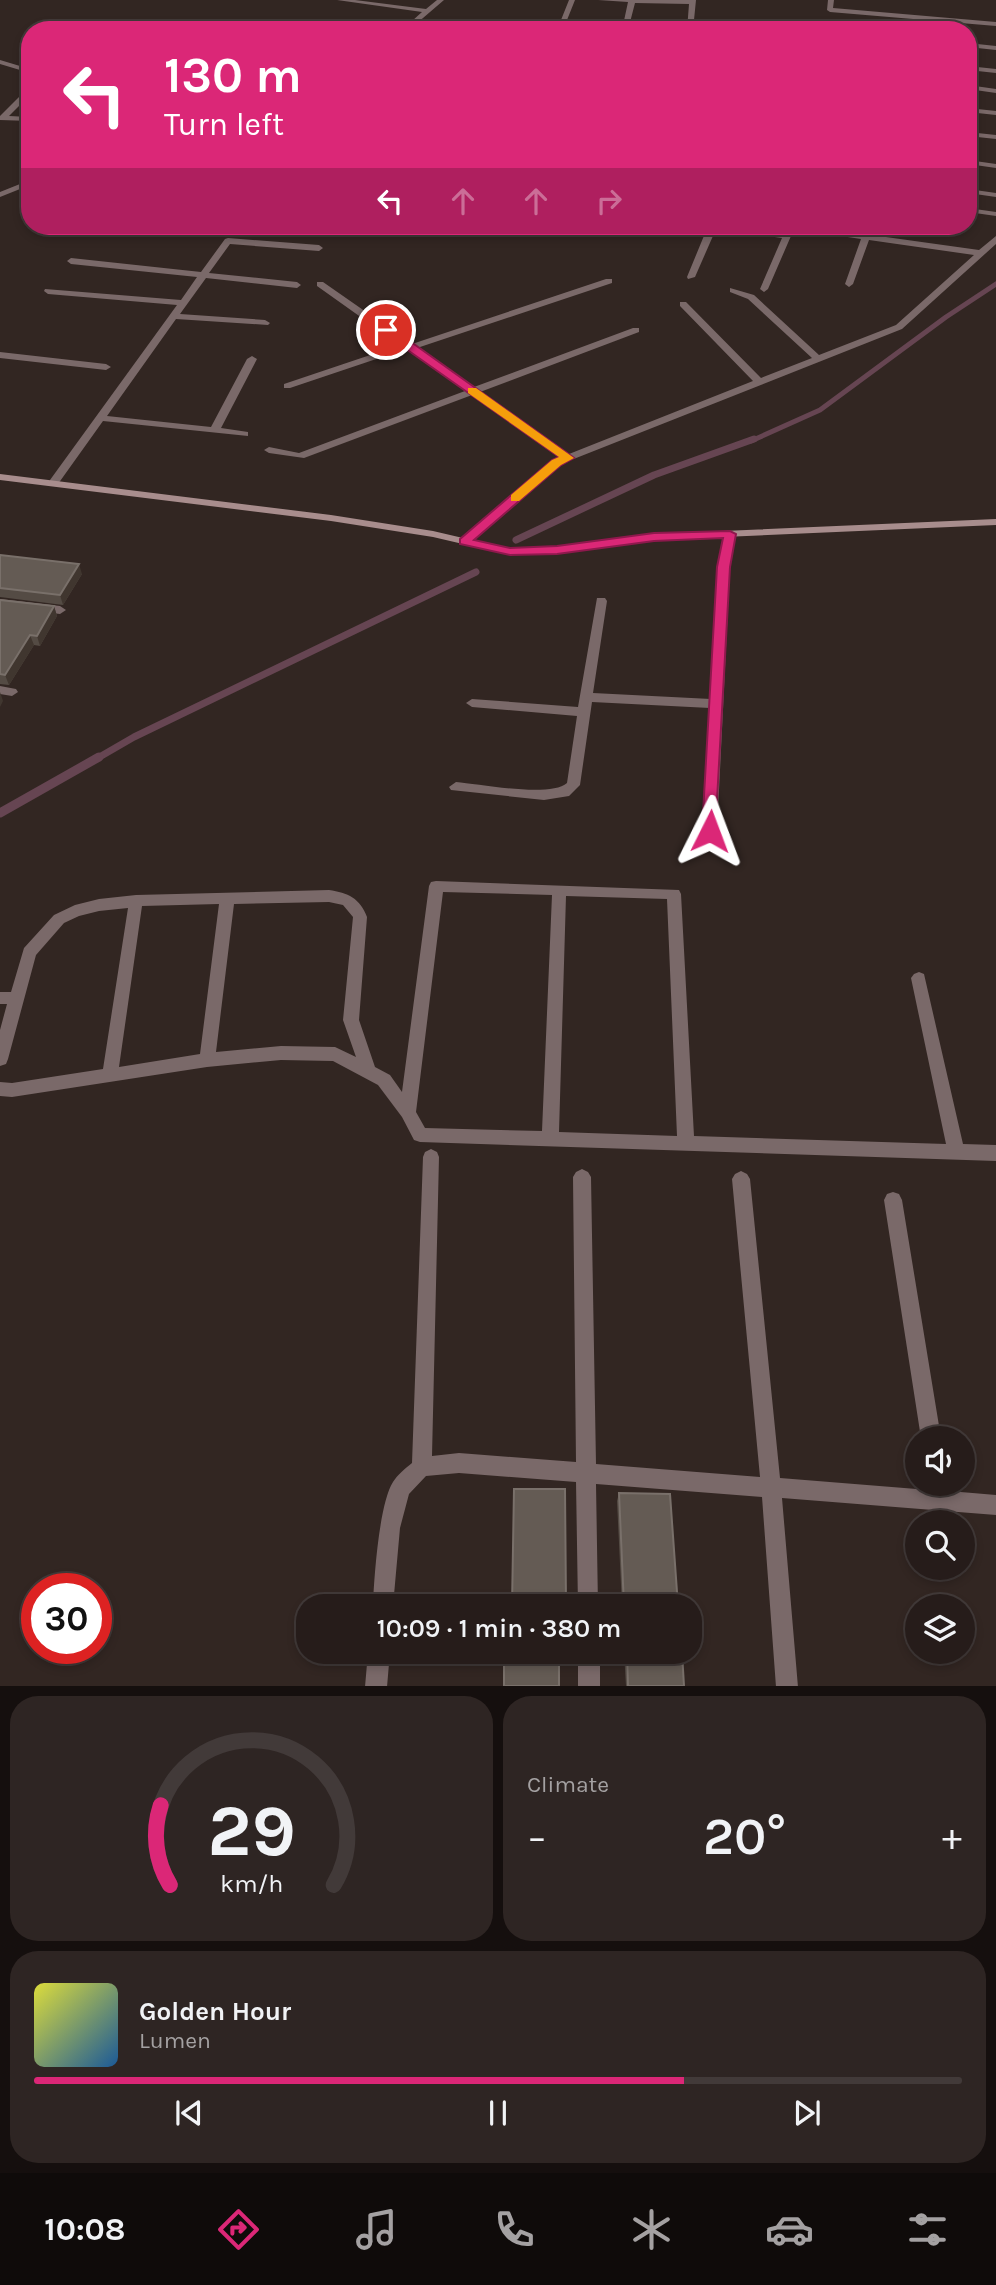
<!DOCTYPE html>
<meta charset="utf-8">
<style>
body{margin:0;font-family:Karla,sans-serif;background:#2e2523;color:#f1f3f6;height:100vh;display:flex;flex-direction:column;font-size:26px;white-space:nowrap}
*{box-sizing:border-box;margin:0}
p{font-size:23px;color:#a4a1a2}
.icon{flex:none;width:38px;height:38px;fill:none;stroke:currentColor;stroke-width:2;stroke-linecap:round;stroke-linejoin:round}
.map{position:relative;height:1686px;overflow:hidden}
.side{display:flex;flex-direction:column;gap:10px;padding:10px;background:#150f0e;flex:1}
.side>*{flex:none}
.banner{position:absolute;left:21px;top:21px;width:956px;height:214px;border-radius:28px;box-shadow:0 4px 10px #0003,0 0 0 2px #423a39;background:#db2777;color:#fff;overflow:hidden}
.fabs{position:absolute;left:905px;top:1426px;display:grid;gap:14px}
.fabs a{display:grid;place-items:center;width:70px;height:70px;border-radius:50%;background:#261c1a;box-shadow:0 4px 10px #0003,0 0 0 2px #423a39;font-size:35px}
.speed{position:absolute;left:21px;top:1573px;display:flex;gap:14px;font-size:35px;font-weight:700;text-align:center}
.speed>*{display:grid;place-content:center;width:91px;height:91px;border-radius:50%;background:#261c1a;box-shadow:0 4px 10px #0003,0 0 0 2px #423a39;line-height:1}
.speed .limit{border:10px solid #d22;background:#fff;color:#111}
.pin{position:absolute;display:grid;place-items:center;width:60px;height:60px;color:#fff;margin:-30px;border:4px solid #fff;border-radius:50%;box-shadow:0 2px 7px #0007}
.me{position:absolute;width:77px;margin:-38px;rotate:3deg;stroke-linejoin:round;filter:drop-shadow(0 0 5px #0008)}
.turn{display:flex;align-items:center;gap:24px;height:147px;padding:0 28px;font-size:32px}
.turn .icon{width:91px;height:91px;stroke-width:2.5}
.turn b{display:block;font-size:49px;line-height:60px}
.lanes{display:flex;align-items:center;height:66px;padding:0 28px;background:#0003;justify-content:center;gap:35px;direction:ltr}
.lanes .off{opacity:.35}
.big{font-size:52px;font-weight:600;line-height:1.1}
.side .tile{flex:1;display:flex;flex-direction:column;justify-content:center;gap:10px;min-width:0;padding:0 24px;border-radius:28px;background:#2e2523}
.side .dial{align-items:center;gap:0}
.dial svg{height:182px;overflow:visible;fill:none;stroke:#423a39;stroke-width:7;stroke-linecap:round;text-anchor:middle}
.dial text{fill:#f1f3f6;stroke:none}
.song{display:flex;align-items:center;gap:21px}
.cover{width:84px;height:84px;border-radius:10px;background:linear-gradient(135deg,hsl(60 70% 55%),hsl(210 70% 35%))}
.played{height:7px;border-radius:4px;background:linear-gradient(90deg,#db2777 70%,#423a39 70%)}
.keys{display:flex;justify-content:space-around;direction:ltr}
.heat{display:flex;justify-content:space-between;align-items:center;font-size:38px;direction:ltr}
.side .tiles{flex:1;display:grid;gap:10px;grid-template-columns:1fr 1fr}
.tile:last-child{grid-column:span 2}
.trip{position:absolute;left:296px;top:1594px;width:406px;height:70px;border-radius:28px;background:#261c1a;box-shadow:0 4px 10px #0003,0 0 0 2px #423a39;font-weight:600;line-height:70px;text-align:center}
.dock{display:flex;height:112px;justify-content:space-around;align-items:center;background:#0f0b0a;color:#a4a1a2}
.dock .icon{width:49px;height:49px}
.dock .active{color:#db2777}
.dock b{font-size:32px;color:#f1f3f6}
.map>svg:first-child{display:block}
</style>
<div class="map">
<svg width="996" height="1687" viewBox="0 0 996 1687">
<rect width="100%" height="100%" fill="#322622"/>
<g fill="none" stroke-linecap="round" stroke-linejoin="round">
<path stroke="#664552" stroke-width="5" d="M751 441 820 410 946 317 996 284"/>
<path stroke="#664552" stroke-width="7" d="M516 540 654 475 754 439
M96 759 134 737 476 572"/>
<path stroke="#664552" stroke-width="9" d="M0 813 99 757"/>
<path fill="#7a6969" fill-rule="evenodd" d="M337 0H355L426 9 437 0H444L409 30H402L422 12Z
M569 0H575L563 30H557Z
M598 0H696L693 30H687L689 4 635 3 628 30H622L628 2Z
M828 0H834L833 8 996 22V26L830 12 827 10Z
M968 43 996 46V50L968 47Z
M0 60 30 69V73L0 64Z
M968 66 996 69V73L968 70Z
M968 85 996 89V93L968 89Z
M27 89H30V95L9 116 30 117V121L0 120V116Z
M968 108 996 111V115L968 112Z
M968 132 996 135V139L968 136Z
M968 160 996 164V168L968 164Z
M30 180V185L0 197V192Z
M968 189 996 193V197L968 193Z
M968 208 996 212V216L968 212Z
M708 226H729L784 233 787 226H807L979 250 996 236V244L902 329 561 464 468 543 464 544 458 541 553 460 560 457 472 395 304 458 269 453 264 450 269 447 299 453 465 391 406 349 290 388H284V384L400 345 317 286V282H323L412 344 606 279H612V283L417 348 474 387 633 328H639V332L480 392 569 454 753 381 680 306V302H686L761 378 812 358 748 299 730 292V288L754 295 819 355 896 325 974 255 869 240 853 284 849 287 845 284 861 239 794 229 768 289 764 292 760 289 782 238 716 229 695 277 688 279 687 277Z
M228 238 319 245 323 248 319 251 230 244 209 273 297 282 301 285 297 288 206 278 180 314 265 320 270 323 268 325 176 319 107 416 211 427 247 359 252 356 257 359 221 428 248 432V436L103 421 58 484H50V480L177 305 48 294 44 291 45 289 181 300 197 277 71 264 67 261 71 258 201 272 225 239Z
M0 352 106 364 111 367 106 370 0 358Z
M730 531 736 534 730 567 717 831 715 835 710 836 703 831 710 708 592 702 580 785 569 796 544 800 451 790 449 787 456 782C480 784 550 798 567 783L577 716 472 707 466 703 472 699 578 707 597 598H605L607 601 593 693 711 699 718 567 724 534Z
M0 599 60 606 66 610 60 614 0 607Z
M0 686 16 689 18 692 12 696 0 694Z
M436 881 679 890 681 894 694 1136 946 1144 911 978 914 974 919 972 924 974 963 1144 996 1145V1161L420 1142 414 1140 402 1117 378 1085 333 1061 281 1060 207 1067 12 1097 0 1096V1082L12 1083 103 1069 128 908 99 911 79 916 64 923 36 955 8 1059 6 1064 0 1066V1030L7 1004H0V992H11L24 948 54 915 75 905 99 899 136 895 329 890C348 893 360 898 367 917L359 1020 375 1067 390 1075 402 1092 429 886 431 882ZM443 892 552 895 542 1131 425 1128 416 1112ZM566 896 667 899 677 1136 559 1132ZM329 902 343 905 353 917 343 1020 356 1057 335 1047 281 1046 216 1052 234 904ZM219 904 200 1054 119 1067 142 906Z
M431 1149 437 1152 439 1157 432 1456 459 1453 576 1462 573 1177 576 1172 582 1169 588 1172 591 1177 596 1464 760 1477 732 1179 735 1174 741 1171 747 1174 750 1179 780 1478 929 1490 928 1484H948L949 1491 996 1495V1515L782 1498 798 1687H776L762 1497 596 1484 598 1606H578L576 1482 459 1473 426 1476 409 1494 400 1528 393 1606H373C374 1579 379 1504 393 1482 397 1475 406 1468 412 1463L423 1157 425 1152Z
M893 1192 899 1194 902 1200 941 1438H921L884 1200 887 1194Z
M368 1652H390L387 1687H365Z
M578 1652H600V1687H578Z"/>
<path fill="#a88d8d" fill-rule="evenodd" d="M0 474 331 515 433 531 510 549 557 547 654 534 996 519V525L654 540 557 553 510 555 433 537 331 521 0 480Z"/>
</g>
<path fill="#544b44" d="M0 555 82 574 63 605 0 597Z
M0 600 54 606 57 616 40 646 34 645 9 685 0 684Z
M619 1493 678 1606H622L617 1501Z
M624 1652H682L684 1686H626Z"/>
<path fill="#40362f" d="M79 564 82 574 63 605 60 595Z
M54 606 57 616 40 646 37 636Z
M30 635 34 645 9 685 5 675Z
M0 692 3 701 0 707Z"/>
<path fill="#645b54" stroke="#79706a" stroke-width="2" d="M0 555 79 564 60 595 0 588Z
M0 600 54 606 37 636 30 635 5 675 0 674Z
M514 1489H565L566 1604H559V1606H512Z
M619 1493 670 1494 678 1606H624Z
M504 1652H559V1686H504Z
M627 1652H682L684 1686H628Z"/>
<path fill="#db2777" stroke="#8e194d" stroke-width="2" d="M382 327H390L574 458 561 465 474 540 510 548 557 546 654 533 730 531 736 534 730 567 715 836 710 837 702 831 717 567 723 538 654 541 557 554 510 555 460 544V539L552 460 559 457 382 332Z"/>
<path fill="#f59e0b" d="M468 388H476L574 458 561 465 519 501H511V495L552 460 559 457 468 393Z"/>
</svg>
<div class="fabs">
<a><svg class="icon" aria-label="sound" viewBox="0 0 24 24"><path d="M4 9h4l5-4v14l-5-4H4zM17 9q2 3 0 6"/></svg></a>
<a><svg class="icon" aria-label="search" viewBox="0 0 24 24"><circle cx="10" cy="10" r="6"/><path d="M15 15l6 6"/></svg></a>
<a><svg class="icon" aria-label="layers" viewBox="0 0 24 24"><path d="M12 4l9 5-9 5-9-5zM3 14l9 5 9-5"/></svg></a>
</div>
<div class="speed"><div class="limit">30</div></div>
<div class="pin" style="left:386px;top:330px;background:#d93025"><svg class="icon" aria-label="arrive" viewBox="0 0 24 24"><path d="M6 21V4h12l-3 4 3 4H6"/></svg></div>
<svg class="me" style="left:710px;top:831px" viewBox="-20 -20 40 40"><path d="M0-17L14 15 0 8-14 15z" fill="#db2777" stroke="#fff" stroke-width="4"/></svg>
<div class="trip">10:09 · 1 min · 380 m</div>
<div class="banner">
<div class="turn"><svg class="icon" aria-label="left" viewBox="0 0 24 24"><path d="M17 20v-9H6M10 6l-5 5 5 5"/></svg><div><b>130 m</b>Turn left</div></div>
<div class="lanes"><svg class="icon" aria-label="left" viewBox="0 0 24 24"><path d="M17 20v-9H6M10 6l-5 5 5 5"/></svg><svg class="icon off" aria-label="ahead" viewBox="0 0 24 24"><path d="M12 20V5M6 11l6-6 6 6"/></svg><svg class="icon off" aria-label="ahead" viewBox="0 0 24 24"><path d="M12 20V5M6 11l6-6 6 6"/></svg><svg class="icon off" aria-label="right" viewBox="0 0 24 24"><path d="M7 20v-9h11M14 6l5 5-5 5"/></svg></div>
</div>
</div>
<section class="side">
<div class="tiles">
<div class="tile dial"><svg viewBox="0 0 100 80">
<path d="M14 69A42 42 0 1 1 86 69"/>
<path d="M14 69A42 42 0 0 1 10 34" stroke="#db2777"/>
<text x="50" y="56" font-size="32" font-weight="700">29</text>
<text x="50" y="72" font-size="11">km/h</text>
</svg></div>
<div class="tile"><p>Climate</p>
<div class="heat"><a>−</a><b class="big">20°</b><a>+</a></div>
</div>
<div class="tile">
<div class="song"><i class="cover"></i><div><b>Golden Hour</b><p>Lumen</p></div></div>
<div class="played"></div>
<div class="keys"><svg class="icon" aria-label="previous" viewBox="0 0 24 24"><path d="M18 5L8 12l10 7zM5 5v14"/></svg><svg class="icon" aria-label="pause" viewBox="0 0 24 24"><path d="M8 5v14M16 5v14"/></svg><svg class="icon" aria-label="next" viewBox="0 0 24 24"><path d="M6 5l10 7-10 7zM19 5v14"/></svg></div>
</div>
</div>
</section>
<nav class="dock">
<b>10:08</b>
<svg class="icon active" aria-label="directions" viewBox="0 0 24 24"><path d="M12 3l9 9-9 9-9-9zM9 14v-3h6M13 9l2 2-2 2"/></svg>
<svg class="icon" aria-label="music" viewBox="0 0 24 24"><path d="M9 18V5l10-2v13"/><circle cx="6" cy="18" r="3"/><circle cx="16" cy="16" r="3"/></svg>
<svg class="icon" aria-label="phone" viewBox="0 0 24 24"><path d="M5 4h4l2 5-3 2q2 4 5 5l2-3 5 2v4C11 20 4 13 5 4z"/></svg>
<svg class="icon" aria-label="climate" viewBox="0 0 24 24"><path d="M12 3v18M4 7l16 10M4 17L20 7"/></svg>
<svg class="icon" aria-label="car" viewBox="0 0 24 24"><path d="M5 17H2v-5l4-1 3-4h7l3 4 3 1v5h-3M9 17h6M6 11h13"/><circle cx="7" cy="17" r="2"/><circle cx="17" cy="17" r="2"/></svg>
<svg class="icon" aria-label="filters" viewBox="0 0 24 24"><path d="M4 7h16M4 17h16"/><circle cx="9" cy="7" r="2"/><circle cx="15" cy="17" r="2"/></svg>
</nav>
